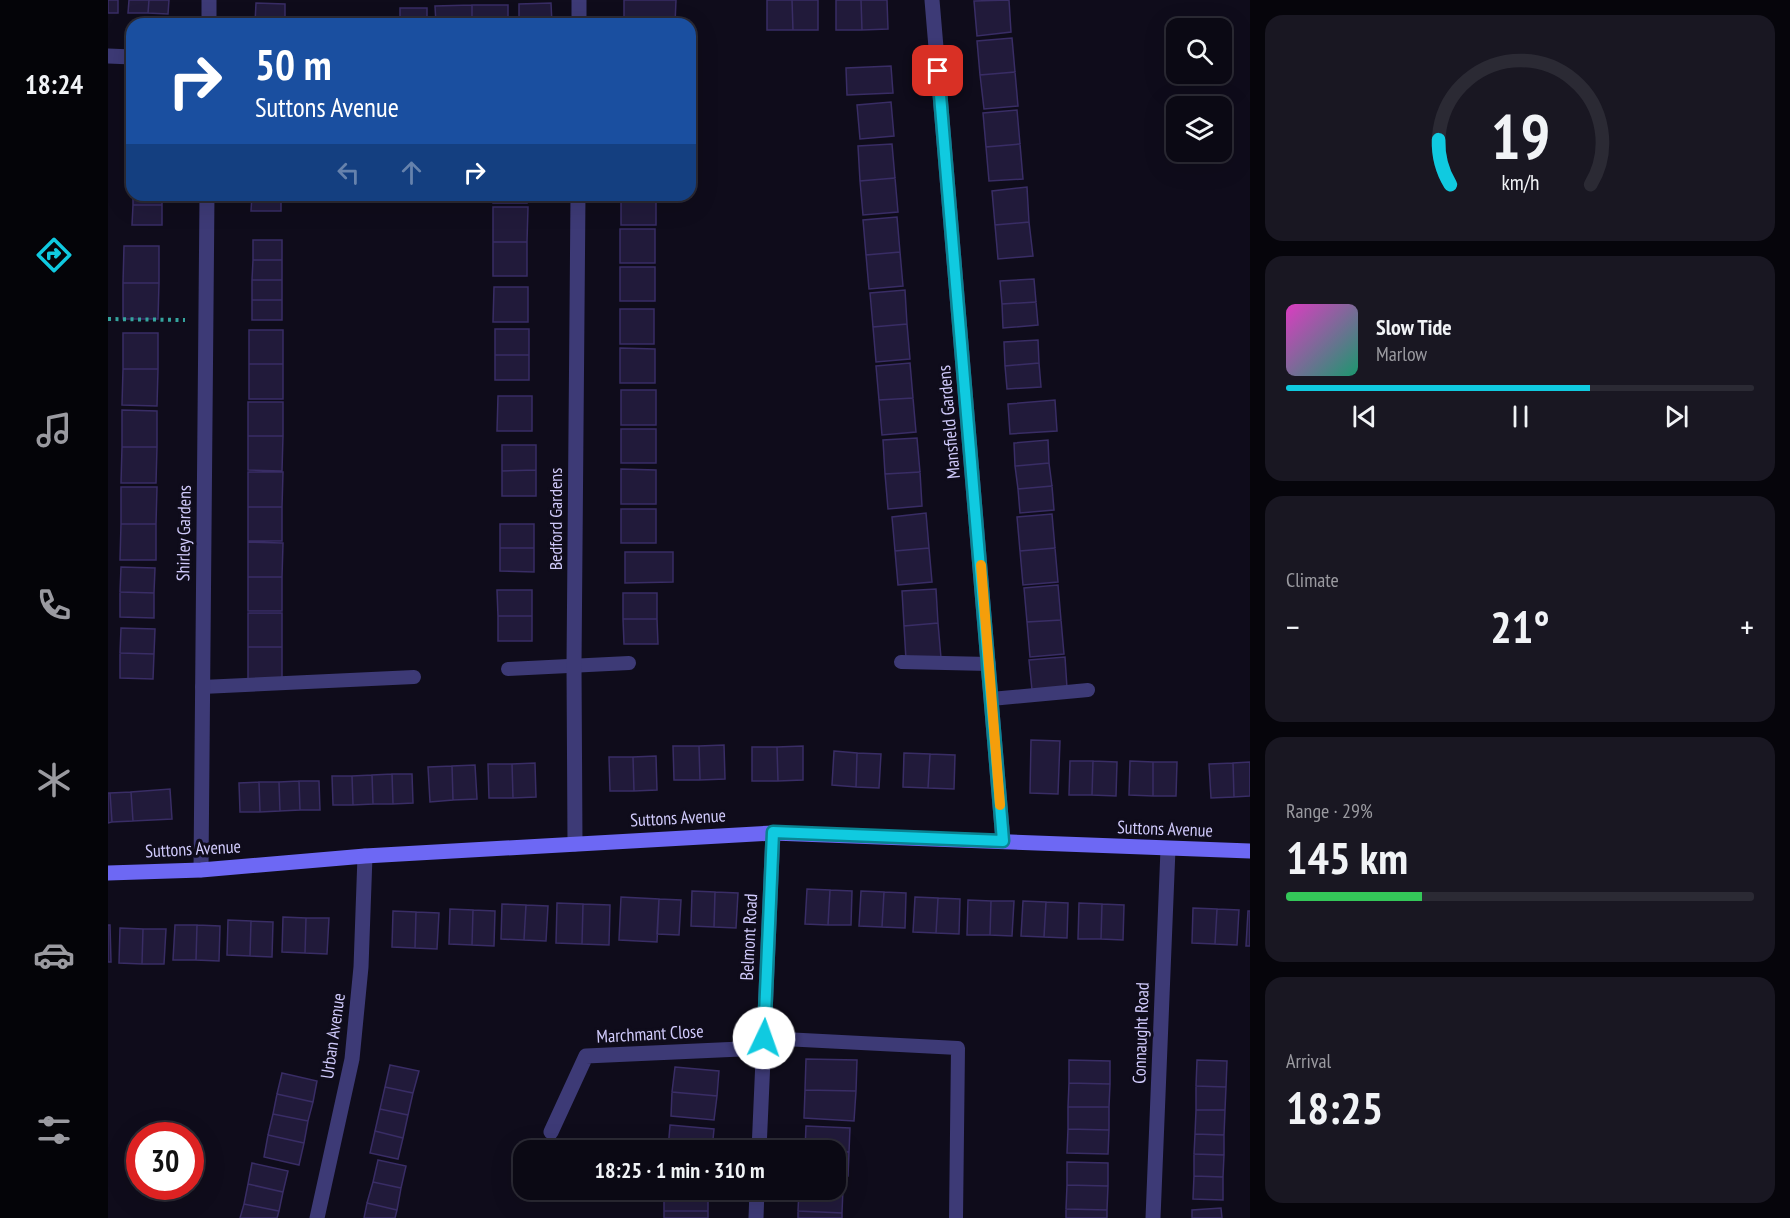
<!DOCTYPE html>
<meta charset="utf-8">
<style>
body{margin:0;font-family:"PT Sans Narrow",sans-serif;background:#191722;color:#f1f3f6;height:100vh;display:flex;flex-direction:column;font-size:22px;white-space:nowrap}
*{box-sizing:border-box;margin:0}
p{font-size:20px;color:#9a9aa0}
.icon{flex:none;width:33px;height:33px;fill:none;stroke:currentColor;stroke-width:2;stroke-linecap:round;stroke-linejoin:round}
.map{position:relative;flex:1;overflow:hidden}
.sheet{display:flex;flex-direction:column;gap:15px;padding:15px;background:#06050b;width:540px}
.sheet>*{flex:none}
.banner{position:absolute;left:18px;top:18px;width:570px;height:183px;border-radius:18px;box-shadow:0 6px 24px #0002,0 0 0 2px #2b2a34;background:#1a4fa0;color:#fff;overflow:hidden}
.buttons{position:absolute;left:1058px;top:18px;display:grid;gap:12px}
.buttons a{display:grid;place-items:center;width:66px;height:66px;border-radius:12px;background:#0b0914;box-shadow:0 6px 24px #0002,0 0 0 2px #2b2a34;font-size:30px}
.speed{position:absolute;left:18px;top:1122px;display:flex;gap:12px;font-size:30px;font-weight:700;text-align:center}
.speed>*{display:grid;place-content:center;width:78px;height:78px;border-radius:50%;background:#0b0914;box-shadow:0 6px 24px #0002,0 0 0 2px #2b2a34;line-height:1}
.speed .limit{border:9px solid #d22;background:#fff;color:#111}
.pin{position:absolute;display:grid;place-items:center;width:51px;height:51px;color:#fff;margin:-26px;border-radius:12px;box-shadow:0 3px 9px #0006}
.me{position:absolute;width:66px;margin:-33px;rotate:3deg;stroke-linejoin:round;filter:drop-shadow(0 0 4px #0008)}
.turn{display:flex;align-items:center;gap:21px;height:126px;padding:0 30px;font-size:27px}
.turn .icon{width:78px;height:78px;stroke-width:2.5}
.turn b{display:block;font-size:42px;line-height:51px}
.lanes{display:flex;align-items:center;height:57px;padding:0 30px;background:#0003;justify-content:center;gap:30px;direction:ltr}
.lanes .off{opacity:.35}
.big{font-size:45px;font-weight:700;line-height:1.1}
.sheet .widget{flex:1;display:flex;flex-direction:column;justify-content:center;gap:9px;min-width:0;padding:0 21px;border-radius:18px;background:#191722}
.sheet .dial{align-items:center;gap:0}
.dial svg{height:156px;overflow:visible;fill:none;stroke:#2b2a34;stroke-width:7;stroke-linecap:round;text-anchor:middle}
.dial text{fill:#f1f3f6;stroke:none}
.song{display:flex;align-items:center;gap:18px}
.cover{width:72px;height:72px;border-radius:9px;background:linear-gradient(135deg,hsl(310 70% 55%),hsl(160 70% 35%))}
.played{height:6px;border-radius:3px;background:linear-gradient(90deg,#10cae0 65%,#2b2a34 65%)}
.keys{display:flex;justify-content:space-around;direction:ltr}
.heat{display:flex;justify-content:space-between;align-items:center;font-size:33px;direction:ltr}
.charge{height:9px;border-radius:4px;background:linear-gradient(90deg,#34c759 29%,#2b2a34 0)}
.trip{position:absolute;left:405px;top:1140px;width:333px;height:60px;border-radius:18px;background:#0b0914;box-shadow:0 6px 24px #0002,0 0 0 2px #2b2a34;font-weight:700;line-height:60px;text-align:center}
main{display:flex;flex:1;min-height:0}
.tabs{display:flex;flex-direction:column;width:108px;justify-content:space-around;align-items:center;background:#040408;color:#9a9aa0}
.tabs .icon{width:42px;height:42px}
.tabs .selected{color:#10cae0}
.tabs b{font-size:27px;color:#f1f3f6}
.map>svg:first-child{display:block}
</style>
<main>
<nav class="tabs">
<b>18:24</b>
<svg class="icon selected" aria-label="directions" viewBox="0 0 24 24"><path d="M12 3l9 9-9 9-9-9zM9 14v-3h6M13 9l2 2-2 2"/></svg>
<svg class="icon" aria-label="music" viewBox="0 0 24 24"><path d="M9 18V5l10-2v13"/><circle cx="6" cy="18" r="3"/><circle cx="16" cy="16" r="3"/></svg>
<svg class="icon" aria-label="phone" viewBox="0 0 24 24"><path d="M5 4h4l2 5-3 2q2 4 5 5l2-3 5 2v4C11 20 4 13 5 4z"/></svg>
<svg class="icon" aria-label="climate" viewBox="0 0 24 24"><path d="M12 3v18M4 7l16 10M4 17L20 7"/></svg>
<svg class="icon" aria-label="car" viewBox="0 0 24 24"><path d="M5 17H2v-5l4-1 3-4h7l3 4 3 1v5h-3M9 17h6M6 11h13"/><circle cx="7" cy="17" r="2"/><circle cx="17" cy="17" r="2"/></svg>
<svg class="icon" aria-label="filters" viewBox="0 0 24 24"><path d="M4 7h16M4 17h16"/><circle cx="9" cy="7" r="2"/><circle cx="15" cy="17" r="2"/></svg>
</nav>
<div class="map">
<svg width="1142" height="1218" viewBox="0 0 1142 1218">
<rect width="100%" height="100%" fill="#0f0c1b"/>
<path fill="#211a3a" stroke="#392d65" stroke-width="1.5" d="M0 0H10V13H0Z
M21 0H41L40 13H20Z
M41 0H61L60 14 40 13Z
M516 0H568L567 24H516Z
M659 0H684L685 30H659Z
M684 0H710V30H685Z
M728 0H753L754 30H728Z
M753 0H779L780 29 754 30Z
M901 0 903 32 869 36 866 1Z
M148 3 177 4V24L147 23Z
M443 3 444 24H411V4Z
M364 5H400V24H364Z
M364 5V24H328L327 6Z
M292 8H319V24H292Z
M904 38 907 72 872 75 869 41Z
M783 66 785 93 739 95 738 68Z
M907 72 910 106 876 109 872 75Z
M783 102 786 136 752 139 749 105Z
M909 110 912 144 878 147 875 113Z
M784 144 787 178 752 181 750 146Z
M912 144 915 179 881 181 878 147Z
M787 178 790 212 755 215 752 181Z
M919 187 921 222 887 225 884 191Z
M25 195H54V205H25Z
M144 195H173V211H143Z
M385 195H419V203H385Z
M513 195H548V225H513Z
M25 205H54V225H24Z
M385 207H420L419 242H385Z
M789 217 792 252 758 255 755 220Z
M921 222 925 256 890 259 887 225Z
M512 229H547V263H512Z
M145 240H174V260H145Z
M385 242H419V276H385Z
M16 246H51V283H15Z
M792 252 795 286 761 289 758 255Z
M145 260H174V280H144Z
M512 267H547V301H512Z
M926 279 928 302 894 304 892 281Z
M144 280H174V300H144Z
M15 283H51L50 319H15Z
M386 287H420V322H385Z
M797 290 799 324 765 327 762 293Z
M144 300H174V320H144Z
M928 302 930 325 895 328 894 304Z
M512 309H546V344H512Z
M799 324 802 359 768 362 765 327Z
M387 329H421V355H387Z
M141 330H175V364H141Z
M15 333H50V369H15Z
M930 340 931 363 897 366 896 342Z
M512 348 547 349V383H512Z
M387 355H421V380H387Z
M802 363 805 398 771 400 768 366Z
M931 363 933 387 899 389 897 366Z
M141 364H175V399H141Z
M15 369H50L49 406 14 405Z
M513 390H548V425H513Z
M390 396H424V431H389Z
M805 398 808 432 774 435 771 400Z
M947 400 949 431 902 434 900 404Z
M140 402H175V436H140Z
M14 410 49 411V447H14Z
M513 429H548V463H513Z
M140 436H175L174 471 140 470Z
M809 438 812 472 777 474 775 440Z
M940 440 941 463 907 466 906 443Z
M394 445H428V470L394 471Z
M14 447H49L48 483H13Z
M941 463 944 486 910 489 907 466Z
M513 469 548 470V504H513Z
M428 470V496H394V471Z
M140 472H175L174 507H140Z
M812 472 814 506 780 509 777 474Z
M944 486 946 510 912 513 910 489Z
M13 487H49L48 524H13Z
M140 507H174V541H140Z
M513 509H548V543H513Z
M818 513 821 548 787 551 784 517Z
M944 514 947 548 912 551 909 517Z
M13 524H48V560H12Z
M392 524H426V548H392Z
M140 542 175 543 174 577H140Z
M392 548H426V572L392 571Z
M821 548 824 582 790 585 787 551Z
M947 548 950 582 915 585 912 551Z
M517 552H565V582L517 583Z
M13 567 47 568 46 593 12 592Z
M140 577H174V611H140Z
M950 585 953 620 919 622 916 588Z
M828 589 830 623 796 626 794 591Z
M389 590H424V616H390Z
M12 592 46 593V618L12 617Z
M515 593H549V619H515Z
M140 613H174V647H140Z
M390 616H424V641H390Z
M515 619H549L550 644H516Z
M953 620 956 654 922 657 919 622Z
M830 623 833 658 798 660 796 626Z
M13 628 47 629 46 654 12 653Z
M140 647H174V682H140Z
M12 653 46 654 45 679 12 678Z
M957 657 959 688 924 690 921 660Z
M923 740 952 741 950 794 922 793Z
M616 745 617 779 592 780 591 746Z
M565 746H591L592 780H566Z
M695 746V780L670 781 669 747Z
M644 747H669L670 781H644Z
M726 751 749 753 748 787 724 785Z
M749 753 773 754 771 788 748 787Z
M796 753 822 754 820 788 795 787Z
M822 754 847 755 846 789 820 788Z
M548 756 549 790 526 791 525 757Z
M501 757H525L526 791H502Z
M962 761H985L984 795H961Z
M985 761 1009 762 1008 796 984 795Z
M1022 761 1045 762V796L1021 795Z
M1045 762H1069L1068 796H1045Z
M1142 762V796L1126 797 1125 763Z
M427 763 428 797 405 798 404 764Z
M1125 763 1126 797 1103 798 1101 764Z
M380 764H404L405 798H381Z
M367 765 369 799 345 800 344 766Z
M344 766 345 800 322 802 320 767Z
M284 774H304L305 803 285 804Z
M284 774 285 804H265L264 775Z
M264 775 265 804 245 805 244 776Z
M224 776H244L245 805H225Z
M191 781H211L212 810H192Z
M191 781 192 810 172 811 171 782Z
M151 782H171L172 811 152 812Z
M151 782 152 812H132L131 783Z
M62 789 64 819 25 821 23 792Z
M23 792 25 821 4 822 2 793Z
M0 793H2L4 822 0 823Z
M699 889 722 890 720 925 697 924Z
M722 890 744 891 743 925H720Z
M584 891 607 892 606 927 583 926Z
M753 891 776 892 774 927 751 926Z
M607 892 630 893 628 928 606 927Z
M776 892 798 893 797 928 774 927Z
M513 897 551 899 549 942 511 940Z
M807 897 830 898 828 933 805 932Z
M830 898 852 899 851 934 828 933Z
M551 899 573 900 571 935 549 934Z
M860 900 883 901 882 935H859Z
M883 901H906L904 936 882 935Z
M915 901 938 902 936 937 913 936Z
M938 902 960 903 959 938 936 937Z
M449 903 475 904 474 944 448 943Z
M971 903 994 904 993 939H970Z
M394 904 418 905 416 940 393 939Z
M475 904 502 905 501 945 474 944Z
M994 904 1016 905 1015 940 993 939Z
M418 905 440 906 438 941 416 940Z
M1085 908 1109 909 1107 944 1084 943Z
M342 909 365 910 364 945 341 944Z
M1109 909 1131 910 1129 945 1107 944Z
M365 910 387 911 386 946 364 945Z
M285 911 308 912 307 948 284 947Z
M1140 911H1142V946H1138Z
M308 912 331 913 329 949 307 948Z
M175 917 198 918 197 953 174 952Z
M198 918H221L219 954 197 953Z
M120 920 143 921 142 956 119 955Z
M143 921 165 922 164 957 142 956Z
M0 925H2L3 962H0Z
M67 925H89L88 960H65Z
M89 925 112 926 111 961 88 960Z
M12 928 35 929 34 964 11 963Z
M35 929H58L56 964H34Z
M698 1059 749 1060 748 1091 697 1090Z
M961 1060 1002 1061V1084L961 1083Z
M1089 1060 1119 1061 1118 1087 1088 1086Z
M282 1065 311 1071 305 1093 277 1087Z
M567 1067 611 1071 609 1096 564 1092Z
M174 1073 209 1081 205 1102 169 1094Z
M961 1083 1002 1084 1001 1107H960Z
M1088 1086 1118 1087 1117 1110H1088Z
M277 1087 305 1093 300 1115 272 1109Z
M697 1090 748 1091 746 1121 696 1118Z
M564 1092 609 1096 606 1120 563 1116Z
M169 1094 205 1102 200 1121 165 1114Z
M960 1107H1001V1130L960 1129Z
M272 1109 300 1115 295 1138 267 1131Z
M1088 1110H1117L1116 1135 1087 1134Z
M165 1114 200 1121 196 1143 160 1135Z
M562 1125 606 1129 604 1150H560Z
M698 1126 742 1128 741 1152 697 1150Z
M960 1129 1001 1130 1000 1154 959 1153Z
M267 1131 295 1138 290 1159 262 1153Z
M1087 1134 1116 1135V1155L1086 1154Z
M160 1135 196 1143 191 1165 156 1157Z
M728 1152H741L740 1176H728Z
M1086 1154 1116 1155 1115 1177 1086 1176Z
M270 1160 298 1166 293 1188 265 1182Z
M959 1162 1000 1163V1186L959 1185Z
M144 1163 180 1171 175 1192 140 1184Z
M1086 1176 1115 1177V1200L1085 1199Z
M265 1182 293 1188 289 1210 259 1203Z
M140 1184 175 1192 171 1211 136 1204Z
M959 1185 1000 1186 999 1210 958 1209Z
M728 1187 735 1188 734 1213 690 1211 691 1190H728Z
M556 1190H600V1211H556Z
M259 1203 289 1210 287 1218H256Z
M136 1204 171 1211 169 1218H132Z
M1113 1208 1114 1218H1084V1210Z
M958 1209 999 1210V1218H958Z
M556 1211H600V1218H556Z
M690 1211 734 1213V1218H690Z"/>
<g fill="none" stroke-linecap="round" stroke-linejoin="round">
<path stroke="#35a49e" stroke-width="4" stroke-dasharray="3 4.5" stroke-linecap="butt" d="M0 319 77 320"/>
<path stroke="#3d3a76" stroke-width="14" d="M793 662 881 664
M400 669 521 663
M94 687 306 677
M883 699 980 690
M656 1038 850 1048 848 1218"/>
<path stroke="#3d3a76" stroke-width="15" d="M824 0 895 841
M101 24V0
M471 24V0
M0 56 24 57
M467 844 466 665 470 195
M93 870 99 195
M443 1132 478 1056 655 1048
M651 1150 665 833
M209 1218 244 1059 253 967 257 856
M648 1218 649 1190
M1045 1218 1060 849"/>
<path stroke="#6d68f4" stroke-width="15" d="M0 873 93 870 257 856 665 833 1142 851"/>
</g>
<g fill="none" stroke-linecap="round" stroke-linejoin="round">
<g stroke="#0a8392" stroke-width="15">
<path id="route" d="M656 1038 665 832 895 841 830 71"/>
</g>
<use href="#route" stroke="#10cae0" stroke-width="10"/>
<path stroke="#f59e0b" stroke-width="10" d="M873 565 892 805"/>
</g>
<g text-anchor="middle" stroke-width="6" stroke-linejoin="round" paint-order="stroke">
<g font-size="18" fill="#d0cafb" stroke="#0f0c1b">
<text transform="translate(841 422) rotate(-95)" y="6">Mansfield Gardens</text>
<text transform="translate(448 519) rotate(-90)" y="6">Bedford Gardens</text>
<text transform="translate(76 533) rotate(-89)" y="6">Shirley Gardens</text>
<text transform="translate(570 818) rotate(-3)" y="6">Suttons Avenue</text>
<text transform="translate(1057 829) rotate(2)" y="6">Suttons Avenue</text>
<text transform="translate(85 849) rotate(-3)" y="6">Suttons Avenue</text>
<text transform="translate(641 937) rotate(-87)" y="6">Belmont Road</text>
<text transform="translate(1033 1033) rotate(-88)" y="6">Connaught Road</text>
<text transform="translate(542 1034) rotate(-3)" y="6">Marchmant Close</text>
<text transform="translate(225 1036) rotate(-82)" y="6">Urban Avenue</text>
</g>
</g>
</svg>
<div class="buttons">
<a><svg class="icon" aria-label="search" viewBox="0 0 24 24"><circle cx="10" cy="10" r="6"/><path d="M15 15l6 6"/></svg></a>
<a><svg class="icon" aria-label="layers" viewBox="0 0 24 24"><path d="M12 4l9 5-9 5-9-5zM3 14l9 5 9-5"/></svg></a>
</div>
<div class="speed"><div class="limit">30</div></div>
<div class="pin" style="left:830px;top:71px;background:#d93025"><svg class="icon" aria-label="arrive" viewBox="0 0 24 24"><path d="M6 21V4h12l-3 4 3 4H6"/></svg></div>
<svg class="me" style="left:656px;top:1038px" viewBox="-20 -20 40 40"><circle r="19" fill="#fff"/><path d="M0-13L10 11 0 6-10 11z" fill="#10cae0"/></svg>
<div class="trip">18:25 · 1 min · 310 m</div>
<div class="banner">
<div class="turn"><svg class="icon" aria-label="right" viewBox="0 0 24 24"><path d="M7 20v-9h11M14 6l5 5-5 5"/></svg><div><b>50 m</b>Suttons Avenue</div></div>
<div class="lanes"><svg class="icon off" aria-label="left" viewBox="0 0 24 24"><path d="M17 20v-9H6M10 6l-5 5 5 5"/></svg><svg class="icon off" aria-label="ahead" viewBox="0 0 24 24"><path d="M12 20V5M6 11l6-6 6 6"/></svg><svg class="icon" aria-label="right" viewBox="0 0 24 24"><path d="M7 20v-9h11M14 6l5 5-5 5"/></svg></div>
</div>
</div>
<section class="sheet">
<div class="widget dial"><svg viewBox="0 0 100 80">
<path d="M14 69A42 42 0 1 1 86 69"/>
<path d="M14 69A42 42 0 0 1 8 46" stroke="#10cae0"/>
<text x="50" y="56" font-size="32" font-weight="700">19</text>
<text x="50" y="72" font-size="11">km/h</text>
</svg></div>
<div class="widget">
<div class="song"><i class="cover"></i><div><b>Slow Tide</b><p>Marlow</p></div></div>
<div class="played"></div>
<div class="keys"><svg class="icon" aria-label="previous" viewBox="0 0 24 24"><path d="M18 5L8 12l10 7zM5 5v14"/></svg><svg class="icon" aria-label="pause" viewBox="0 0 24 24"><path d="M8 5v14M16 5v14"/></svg><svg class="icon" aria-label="next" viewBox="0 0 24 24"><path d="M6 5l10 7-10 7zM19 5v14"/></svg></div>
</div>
<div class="widget"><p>Climate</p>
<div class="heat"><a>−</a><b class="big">21°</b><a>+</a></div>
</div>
<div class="widget"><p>Range · 29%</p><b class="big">145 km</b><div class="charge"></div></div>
<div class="widget"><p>Arrival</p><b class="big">18:25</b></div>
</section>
</main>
